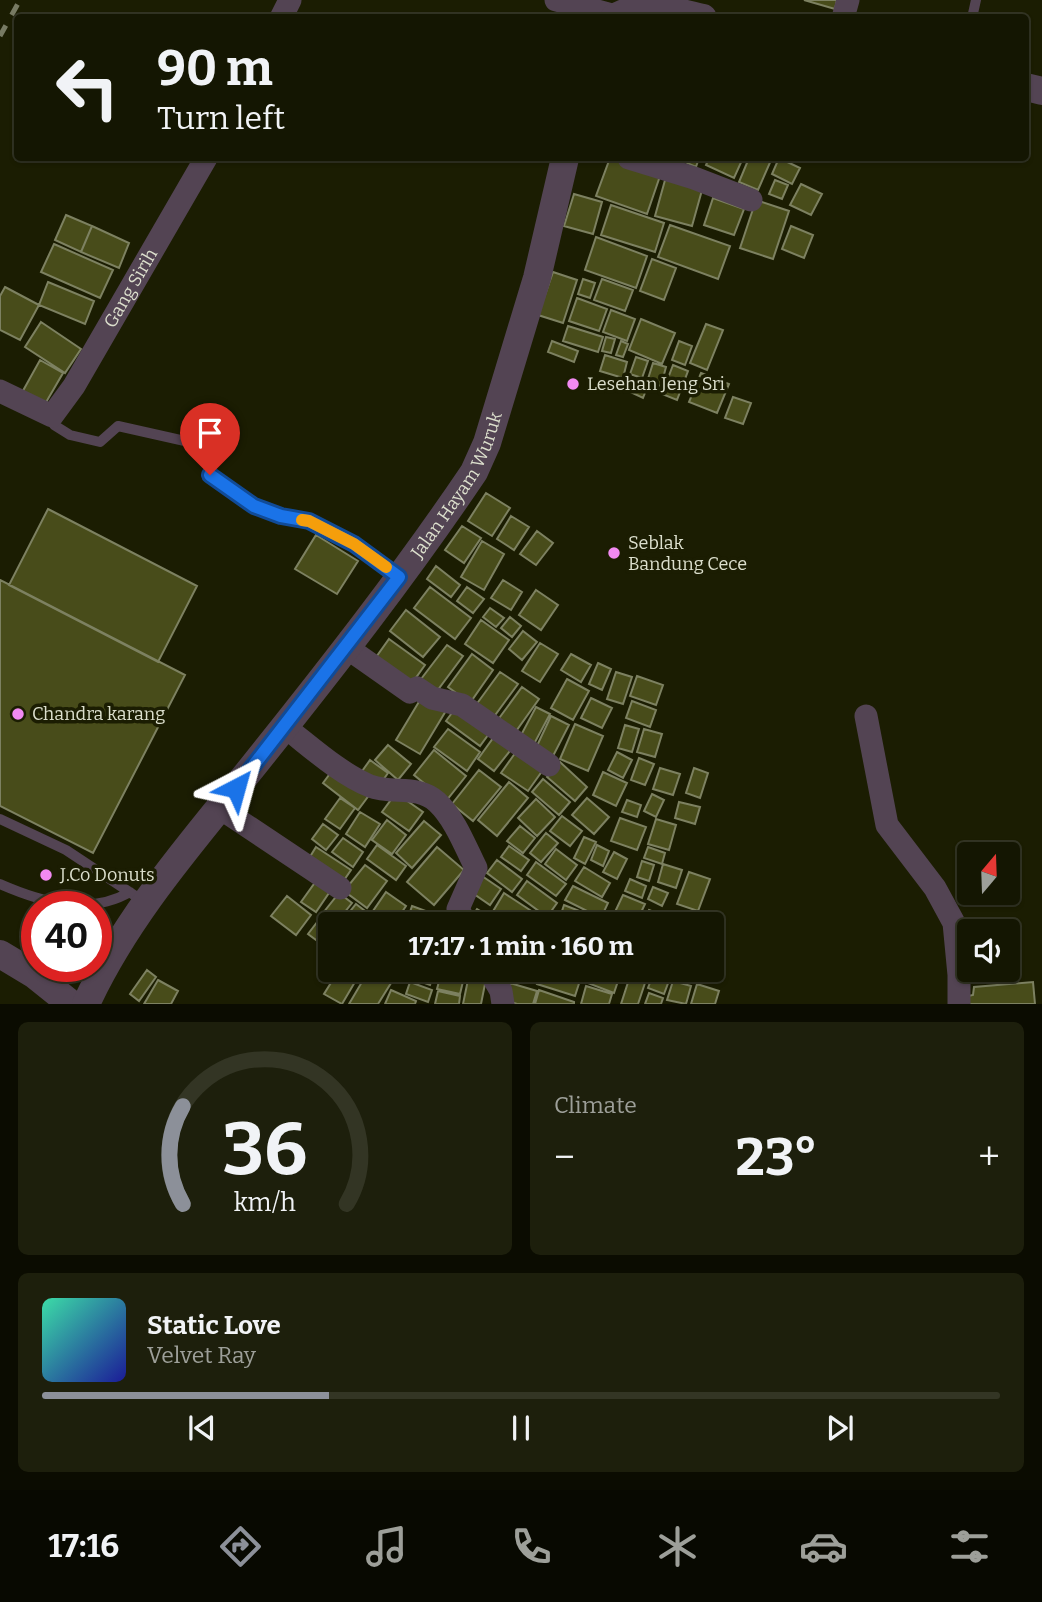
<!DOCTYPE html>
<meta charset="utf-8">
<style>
body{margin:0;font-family:Bitter,serif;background:#1d1f0c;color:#f1f3f6;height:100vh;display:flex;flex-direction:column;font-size:26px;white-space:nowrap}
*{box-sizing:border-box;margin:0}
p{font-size:23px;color:#9d9f99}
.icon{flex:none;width:38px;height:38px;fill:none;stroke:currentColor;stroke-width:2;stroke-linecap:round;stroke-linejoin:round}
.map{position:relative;height:1004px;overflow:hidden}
.side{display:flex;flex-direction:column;gap:18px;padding:18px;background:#0b0c01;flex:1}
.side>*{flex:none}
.hud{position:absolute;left:14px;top:14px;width:1015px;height:147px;border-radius:7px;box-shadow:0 2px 5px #0004,0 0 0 2px #333524;background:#141602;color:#f1f3f6;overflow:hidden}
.needle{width:46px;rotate:19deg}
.fabs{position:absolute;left:957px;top:842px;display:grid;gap:14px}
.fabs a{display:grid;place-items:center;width:63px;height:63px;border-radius:7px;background:#141602;box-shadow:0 2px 5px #0004,0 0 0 2px #333524;font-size:35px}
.speed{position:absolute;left:21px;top:891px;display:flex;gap:14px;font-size:35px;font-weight:700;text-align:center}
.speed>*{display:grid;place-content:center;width:91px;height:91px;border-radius:50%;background:#141602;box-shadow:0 2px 5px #0004,0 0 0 2px #333524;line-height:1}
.speed .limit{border:10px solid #d22;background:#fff;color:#111}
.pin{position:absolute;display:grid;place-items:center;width:60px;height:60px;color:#fff;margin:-72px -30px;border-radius:50% 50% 50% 0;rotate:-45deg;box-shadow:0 0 7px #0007}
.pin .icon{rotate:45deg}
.me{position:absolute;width:77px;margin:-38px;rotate:39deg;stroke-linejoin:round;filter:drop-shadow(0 0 5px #0008)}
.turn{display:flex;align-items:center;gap:24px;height:147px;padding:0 28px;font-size:32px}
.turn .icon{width:91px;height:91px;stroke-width:2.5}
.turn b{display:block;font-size:49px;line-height:60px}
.big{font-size:52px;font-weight:700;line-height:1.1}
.side .widget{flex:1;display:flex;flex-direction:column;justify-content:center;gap:10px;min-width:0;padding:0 24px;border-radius:10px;background:#1d1f0c}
.side .dial{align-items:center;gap:0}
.dial svg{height:182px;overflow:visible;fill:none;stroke:#333524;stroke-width:7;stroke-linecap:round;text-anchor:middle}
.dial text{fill:#f1f3f6;stroke:none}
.song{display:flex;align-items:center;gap:21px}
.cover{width:84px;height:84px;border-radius:10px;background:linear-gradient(135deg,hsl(160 70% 55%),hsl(240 70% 35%))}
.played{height:7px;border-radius:4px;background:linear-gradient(90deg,#8c9099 30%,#333524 30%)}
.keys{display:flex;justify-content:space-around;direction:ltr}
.heat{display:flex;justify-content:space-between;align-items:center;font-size:38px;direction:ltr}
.side .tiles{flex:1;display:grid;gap:18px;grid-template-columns:1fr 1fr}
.widget:last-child{grid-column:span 2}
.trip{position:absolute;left:318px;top:912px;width:406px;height:70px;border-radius:7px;background:#141602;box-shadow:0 2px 5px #0004,0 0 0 2px #333524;font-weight:700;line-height:70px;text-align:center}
.tab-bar{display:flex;height:112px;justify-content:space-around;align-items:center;background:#080901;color:#9d9f99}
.tab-bar .icon{width:49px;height:49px}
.tab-bar .active{color:#8c9099}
.tab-bar b{font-size:32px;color:#f1f3f6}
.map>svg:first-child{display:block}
</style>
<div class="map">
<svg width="1042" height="1004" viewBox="0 0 1042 1004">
<rect width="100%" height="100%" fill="#1b1d02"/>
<path fill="#484c1a" stroke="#7d8161" stroke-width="2" d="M804 0H837L835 9Z
M610 158H618L661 173 647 214 596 196Z
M679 158H699L696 167 678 159Z
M709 158H743L734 178 706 165Z
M749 158H772L758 190 739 182Z
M779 158 800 168 792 184 772 174Z
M667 173 704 183 692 226 655 216Z
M775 180 788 185 782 199 769 194Z
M801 184 822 194 811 215 790 205Z
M574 194 602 202 593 234 564 226Z
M713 198 744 209 734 235 704 225Z
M756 200 789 211 773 259 740 248Z
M611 205 664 223 655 252 601 235Z
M66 215 92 226 81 252 55 240Z
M670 225 730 246 718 279 658 257Z
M92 226 129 243 119 268 81 252Z
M791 226 813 235 804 258 782 249Z
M596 237 647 256 636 288 585 270Z
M54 244 113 270 100 298 41 272Z
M652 259 676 268 664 300 640 291Z
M553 272 577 280 563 323 538 315Z
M583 279 595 283 590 298 578 294Z
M602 279 633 290 625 311 594 300Z
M48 282 94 301 85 324 39 305Z
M5 287 39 305 20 340 0 330V296Z
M577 298 607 309 599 331 569 321Z
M611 310 635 319 627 341 603 332Z
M641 319 675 333 662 364 629 350Z
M41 322 81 349 65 373 25 347Z
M706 324 723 330 707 370 690 363Z
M568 326 603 337 598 352 563 341Z
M606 337 615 339 611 353 602 351Z
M552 341 578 351 574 362 548 352Z
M621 341 628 344 623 357 616 355Z
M679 341 692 346 685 365 672 360Z
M605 355 627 362 623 378 600 371Z
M636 357 648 361 642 378 630 374Z
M40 360 63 373 41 411 19 398Z
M653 363 666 367 661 386 647 382Z
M673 365 688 371 677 400 662 394Z
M701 373 729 384 717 413 689 402Z
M629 377 648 385 643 398 624 389Z
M733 397 751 403 743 424 725 418Z
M486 493 510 508 492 536 468 521Z
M48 509 197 586 158 662 9 585Z
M511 516 529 527 514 550 497 539Z
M462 526 481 538 464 563 445 550Z
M537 531 553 543 536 565 520 554Z
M316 535 358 561 337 594 295 569Z
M482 541 504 554 484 590 461 577Z
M436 566 460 585 451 597 427 579Z
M0 580 185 675 93 853 0 806Z
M503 580 522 592 511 610 491 598Z
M430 587 471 618 455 639 414 608Z
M467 587 484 599 473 613 457 601Z
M536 590 558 605 541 630 519 615Z
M490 608 504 618 496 627 483 617Z
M406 610 440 637 423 657 390 631Z
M510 617 521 626 512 637 501 628Z
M481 620 509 640 493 663 465 644Z
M523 631 537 642 522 660 509 649Z
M389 639 425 665 410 686 374 660Z
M540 643 558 654 540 682 522 671Z
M447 645 463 656 434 695 418 683Z
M472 654 493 670 470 703 448 687Z
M571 654 591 665 581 682 561 670Z
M598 663 611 669 602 690 589 684Z
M500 672 518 684 490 722 473 709Z
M616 672 632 677 623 704 607 699Z
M637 676 663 685 656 705 630 696Z
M567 679 589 691 573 720 551 708Z
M522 687 539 699 514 734 497 721Z
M423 695 447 709 420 754 396 740Z
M591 698 612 708 602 728 581 718Z
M632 701 656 710 650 727 626 718Z
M457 706 491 731 480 746 446 721Z
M536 707 550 714 534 744 520 737Z
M551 716 569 725 551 760 534 752Z
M575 724 603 736 588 771 560 759Z
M625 725 639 729 632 752 618 748Z
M448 729 480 752 467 771 434 747Z
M644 729 662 734 655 757 637 752Z
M496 734 513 747 494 771 478 759Z
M388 745 411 764 398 780 375 760Z
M518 749 545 767 528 791 501 773Z
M434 750 466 776 446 801 414 775Z
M617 752 632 760 623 778 608 770Z
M639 758 654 764 645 785 631 780Z
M370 760 388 773 379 786 360 774Z
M560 762 587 787 575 801 547 777Z
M335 767 370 794 358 810 323 783Z
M660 768 680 774 673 795 653 789Z
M694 768 708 773 700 798 686 793Z
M479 770 501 787 473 821 452 804Z
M603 772 627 783 616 806 593 795Z
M543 779 570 802 559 815 532 792Z
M509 782 528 798 497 836 478 820Z
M396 793 423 812 409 831 382 812Z
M652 794 664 800 656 817 644 811Z
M340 798 355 808 340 829 325 819Z
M587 798 609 817 594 834 572 815Z
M536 799 555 817 537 836 518 818Z
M627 800 641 805 637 817 622 812Z
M679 802 700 807 695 824 675 818Z
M360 812 380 824 365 847 346 834Z
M562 816 582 831 570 846 550 831Z
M620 818 646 827 637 850 611 841Z
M656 819 676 825 669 850 648 844Z
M387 820 406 835 392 854 372 840Z
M424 821 441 835 412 868 396 853Z
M323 824 338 835 326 850 312 839Z
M520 826 535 838 523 853 507 841Z
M546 833 558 843 541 862 530 853Z
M584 837 596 842 585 864 574 858Z
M343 838 363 852 353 867 332 852Z
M377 845 406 866 396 880 367 859Z
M597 845 609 851 603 866 591 860Z
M509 846 529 860 521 871 501 857Z
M316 847 351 870 342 883 308 860Z
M437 847 464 870 434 905 407 882Z
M648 847 665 853 662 864 644 858Z
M556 849 577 865 566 880 545 864Z
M614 852 627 859 617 879 603 872Z
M497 860 522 879 512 892 487 873Z
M642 861 654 865 649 881 637 877Z
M536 862 566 884 556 896 527 875Z
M663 864 682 870 676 888 658 882Z
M365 865 387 881 367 908 344 891Z
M584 867 610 883 602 897 575 881Z
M689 872 710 879 698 911 677 904Z
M482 876 501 889 490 905 471 892Z
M319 877 333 887 316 912 301 902Z
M630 879 646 886 642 898 625 891Z
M527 881 557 903 547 917 517 895Z
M573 886 608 903 601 918 565 900Z
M653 887 668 893 662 906 648 899Z
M386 892 406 906 394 924 373 911Z
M339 893 352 903 336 923 323 913Z
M504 893 536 914 530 924H509L492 913Z
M623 895 645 904 636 923 614 914Z
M287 896 311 915 296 935 271 916Z
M356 904 369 914 361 924H340Z
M564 905 595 917 592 924H578L560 917Z
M412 906 426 911 422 924H406Z
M477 909 502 924 468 923Z
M649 910 659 914 654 924H643Z
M685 914 704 920 703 924H682Z
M430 916 445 921 444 924H427Z
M662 916 676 921 675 924H660Z
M321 917 331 924V951L308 934Z
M147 970 156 977 139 1001 130 994Z
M339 970H362L342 1004 324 994Z
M369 970 391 983 378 1004H349Z
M389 970 405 972 401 982 386 977Z
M413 970H435L430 985 410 978Z
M442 970 465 973 460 994 437 989Z
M542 970 583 971 575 996 537 984Z
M612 970H625L622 978 611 974Z
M632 970 648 974 638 1004H621Z
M691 970H709L705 981 689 976Z
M589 971 618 981 614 993 585 982Z
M654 972 670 978 664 994 648 988Z
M469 975 486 979 481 1004H463Z
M158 980 178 991 171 1004H144Z
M673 981 691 986 686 1004 667 1000Z
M410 982 432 990 428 1002 406 994Z
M1033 982 1035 1004H969L968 996 973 995 974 987Z
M510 983 537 991 533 1004H517L505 1000Z
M697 984 719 991 715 1004H691Z
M586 986 612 994 609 1004H581Z
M391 990 416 1001 415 1004H385Z
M539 990 574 1002V1004H535Z
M438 991 460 996 459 1004H435Z
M649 993 663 998 661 1004H645Z"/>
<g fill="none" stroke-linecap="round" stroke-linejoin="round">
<path stroke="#534453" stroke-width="10" d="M972 18 976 0
M52 416 54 425 70 435 100 442 118 426 216 448 210 475 254 506 281 516 309 521 354 544 399 577
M0 819 66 850 146 903
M0 884C41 902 89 916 130 892"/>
<g stroke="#534453" stroke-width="23">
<path d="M556 0 616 16"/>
<path d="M281 18 290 0"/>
<path d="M843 18 848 0"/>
<path d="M629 158 694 178 751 200"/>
<path id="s1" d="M0 391 52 416 74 386 206 158"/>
<path d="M346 647 410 692 417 688 432 698 462 705 549 765"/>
<path d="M866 716 887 825 935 888 954 923 959 975V1004"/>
<path d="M285 727C311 747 339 773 370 786 393 795 417 784 437 802 455 819 465 846 476 868L458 909 466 924"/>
<path d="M220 808 340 888"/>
<path d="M489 970 501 991 503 1004"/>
</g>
<g stroke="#534453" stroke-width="28">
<path d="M614 18C645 0 671 11 703 18"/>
<path d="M1026 87 1042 91"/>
<path d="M0 954 35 975 71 1004"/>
<path id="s2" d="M86 1004C127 915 194 840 254 765 330 670 406 573 474 472L487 443 537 278 565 158"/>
</g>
<path stroke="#777a63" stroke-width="5" stroke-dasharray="12 12" stroke-linecap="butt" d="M0 36 20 0"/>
</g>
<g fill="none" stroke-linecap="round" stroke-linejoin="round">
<g stroke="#114b97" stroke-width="18">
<path id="route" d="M210 475 254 506 281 516 309 521 354 544 399 577 236 788"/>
</g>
<use href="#route" stroke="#1a73e8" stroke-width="12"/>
<path stroke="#f59e0b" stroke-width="12" d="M302 520 309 521 354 544 386 567"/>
</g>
<g fill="#f28af2" stroke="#1b1d02" stroke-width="2.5">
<circle cx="573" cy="384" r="7"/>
<circle cx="614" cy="553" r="7"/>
<circle cx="18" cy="714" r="7"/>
<circle cx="46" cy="875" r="7"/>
</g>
<g text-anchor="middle" stroke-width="7" stroke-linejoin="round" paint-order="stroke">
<g font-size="18" fill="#dcdfcd" stroke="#1b1d02">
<text dy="6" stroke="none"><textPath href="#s1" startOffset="208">Gang Sirih</textPath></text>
<text dy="6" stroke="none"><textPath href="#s2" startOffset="640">Jalan Hayam Wuruk</textPath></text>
</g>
<g font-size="18" fill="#dcdfcd" stroke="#1b1d02" text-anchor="start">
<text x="587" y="390">Lesehan Jeng Sri</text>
<text x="628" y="549">Seblak<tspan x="628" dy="21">Bandung Cece</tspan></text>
<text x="32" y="720">Chandra karang</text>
<text x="60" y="881">J.Co Donuts</text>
</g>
</g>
</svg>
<div class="fabs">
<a><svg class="needle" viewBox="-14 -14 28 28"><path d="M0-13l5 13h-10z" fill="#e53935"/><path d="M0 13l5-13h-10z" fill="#9d9f99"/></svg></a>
<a><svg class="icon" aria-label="sound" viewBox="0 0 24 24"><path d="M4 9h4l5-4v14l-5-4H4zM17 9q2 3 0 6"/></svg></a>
</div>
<div class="speed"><div class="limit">40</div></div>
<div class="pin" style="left:210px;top:475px;background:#d93025"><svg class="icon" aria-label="arrive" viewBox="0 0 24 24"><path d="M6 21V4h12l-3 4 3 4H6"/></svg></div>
<svg class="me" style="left:236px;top:788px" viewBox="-20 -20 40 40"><path d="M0-17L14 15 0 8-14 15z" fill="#1a73e8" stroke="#fff" stroke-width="4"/></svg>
<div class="trip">17:17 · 1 min · 160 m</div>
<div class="hud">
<div class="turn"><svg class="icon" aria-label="left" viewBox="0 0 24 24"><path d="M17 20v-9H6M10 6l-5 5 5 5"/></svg><div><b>90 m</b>Turn left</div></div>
</div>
</div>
<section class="side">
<div class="tiles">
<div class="widget dial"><svg viewBox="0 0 100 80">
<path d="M14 69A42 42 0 1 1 86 69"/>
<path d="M14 69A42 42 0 0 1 14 26" stroke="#8c9099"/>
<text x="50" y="56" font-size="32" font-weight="700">36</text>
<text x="50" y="72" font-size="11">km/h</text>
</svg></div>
<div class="widget"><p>Climate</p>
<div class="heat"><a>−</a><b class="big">23°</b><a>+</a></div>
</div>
<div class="widget">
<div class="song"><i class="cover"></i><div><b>Static Love</b><p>Velvet Ray</p></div></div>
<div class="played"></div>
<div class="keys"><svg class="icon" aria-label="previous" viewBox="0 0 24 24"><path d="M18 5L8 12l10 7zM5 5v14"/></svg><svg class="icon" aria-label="pause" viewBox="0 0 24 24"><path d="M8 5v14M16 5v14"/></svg><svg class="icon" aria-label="next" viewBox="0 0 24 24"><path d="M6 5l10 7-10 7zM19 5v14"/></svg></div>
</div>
</div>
</section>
<nav class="tab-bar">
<b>17:16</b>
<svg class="icon active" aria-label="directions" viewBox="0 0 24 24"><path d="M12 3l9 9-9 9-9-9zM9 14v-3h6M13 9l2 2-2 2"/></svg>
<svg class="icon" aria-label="music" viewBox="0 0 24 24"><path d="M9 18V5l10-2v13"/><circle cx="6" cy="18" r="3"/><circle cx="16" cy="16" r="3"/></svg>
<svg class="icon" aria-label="phone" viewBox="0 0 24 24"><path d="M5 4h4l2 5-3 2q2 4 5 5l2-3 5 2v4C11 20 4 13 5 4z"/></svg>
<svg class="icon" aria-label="climate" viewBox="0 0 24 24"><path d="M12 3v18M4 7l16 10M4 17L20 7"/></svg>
<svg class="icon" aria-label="car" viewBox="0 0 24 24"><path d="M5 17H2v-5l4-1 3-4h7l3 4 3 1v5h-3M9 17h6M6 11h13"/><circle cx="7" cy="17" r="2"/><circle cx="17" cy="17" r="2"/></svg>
<svg class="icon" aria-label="filters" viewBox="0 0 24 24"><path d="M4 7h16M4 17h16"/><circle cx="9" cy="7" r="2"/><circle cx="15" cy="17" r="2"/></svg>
</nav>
